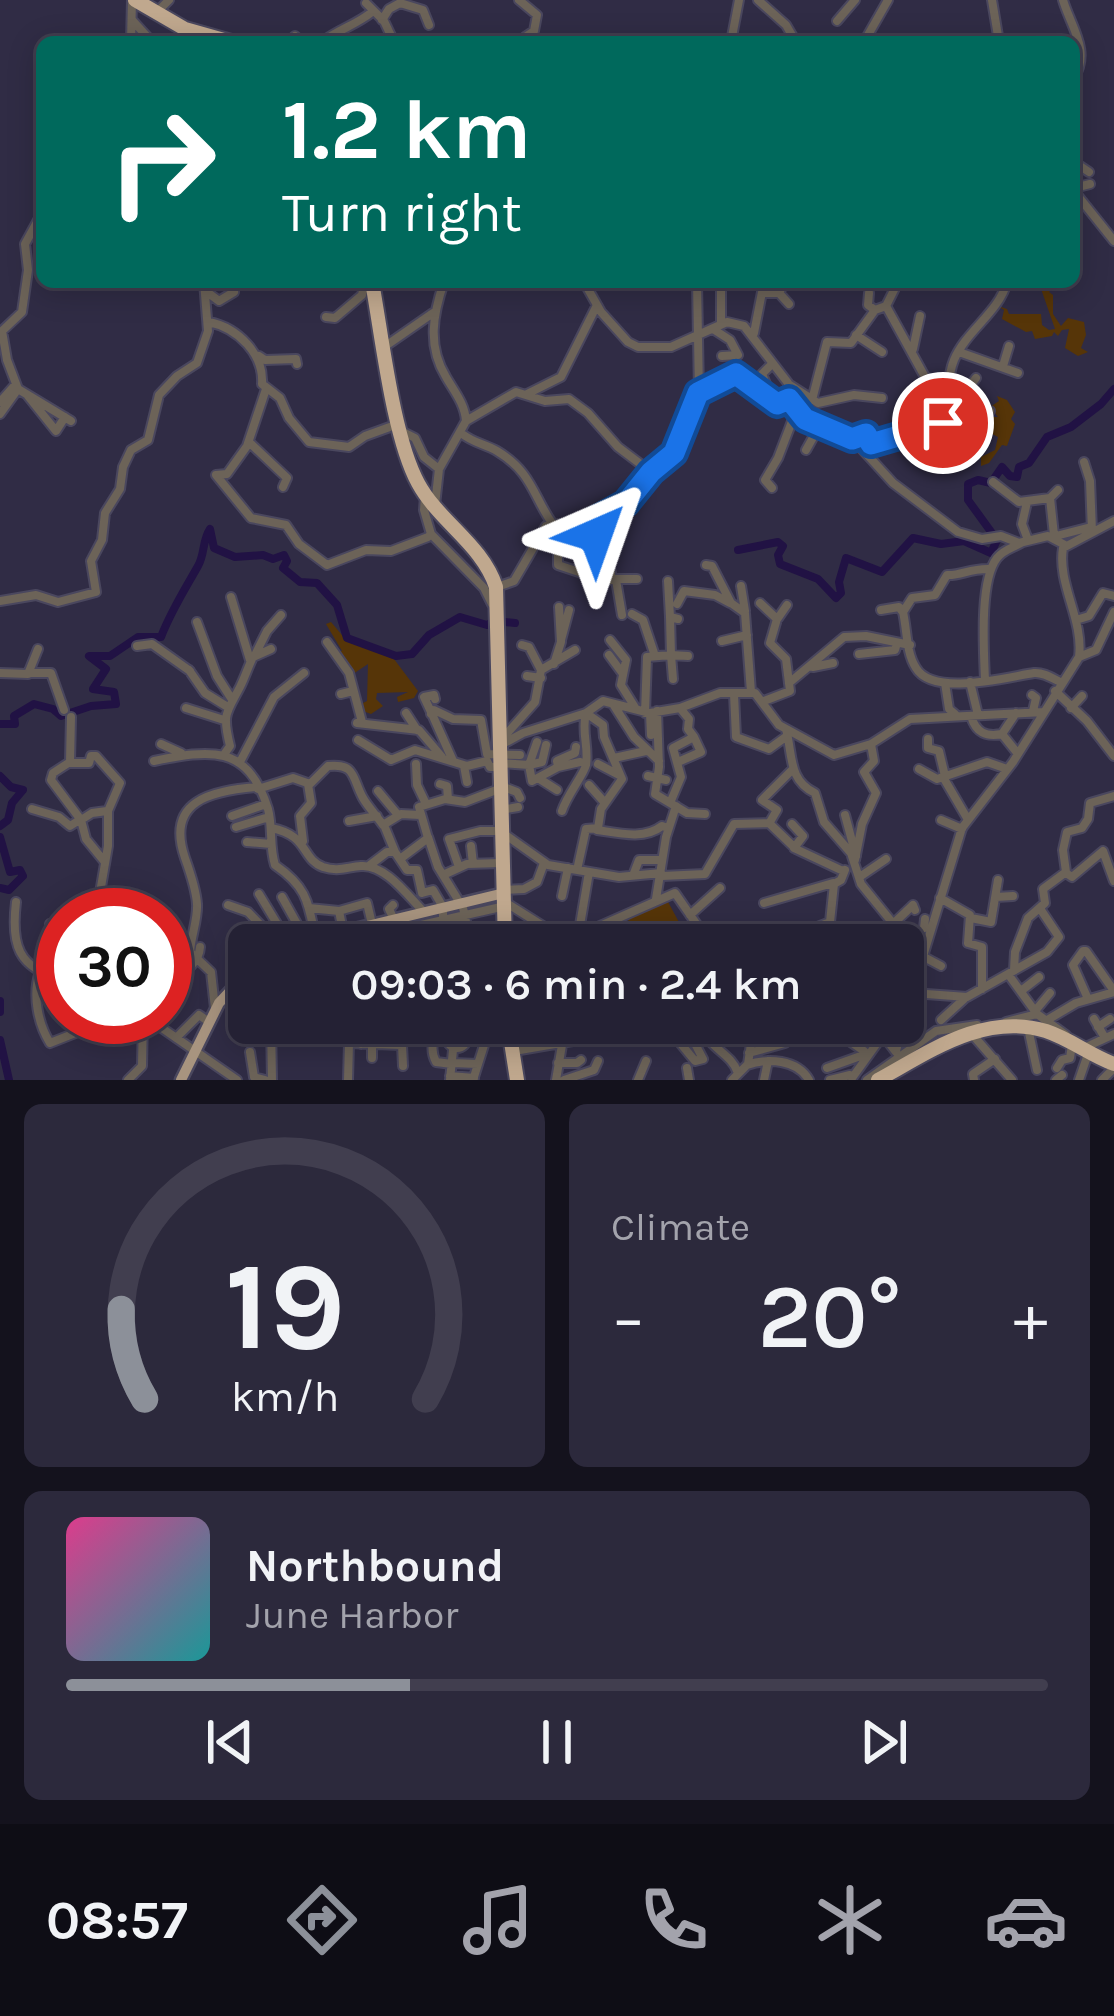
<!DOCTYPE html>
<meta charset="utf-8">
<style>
body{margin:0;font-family:Karla,sans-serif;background:#2c293c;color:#f1f3f6;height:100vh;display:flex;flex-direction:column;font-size:45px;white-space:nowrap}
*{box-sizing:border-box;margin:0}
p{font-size:39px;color:#a3a3ac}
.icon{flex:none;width:66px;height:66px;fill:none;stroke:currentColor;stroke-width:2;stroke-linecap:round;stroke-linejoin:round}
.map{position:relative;height:1080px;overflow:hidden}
.panel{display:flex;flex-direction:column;gap:24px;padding:24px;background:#14121d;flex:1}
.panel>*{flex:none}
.guide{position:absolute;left:36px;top:36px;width:1044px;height:252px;border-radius:18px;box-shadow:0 6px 30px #0003,0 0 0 3px #413e4f;background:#00695c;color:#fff;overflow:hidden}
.speed{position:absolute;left:36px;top:888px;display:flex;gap:24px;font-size:60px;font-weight:700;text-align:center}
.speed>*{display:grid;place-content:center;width:156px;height:156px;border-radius:50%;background:#242134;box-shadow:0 6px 30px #0003,0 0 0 3px #413e4f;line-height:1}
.speed .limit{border:18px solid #d22;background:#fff;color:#111}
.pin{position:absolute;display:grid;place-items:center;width:102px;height:102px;color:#fff;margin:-51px;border:6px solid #fff;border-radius:50%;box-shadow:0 3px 12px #0007}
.me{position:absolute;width:132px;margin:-66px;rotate:43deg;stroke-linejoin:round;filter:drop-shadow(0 0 9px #0008)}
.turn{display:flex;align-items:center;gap:42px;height:252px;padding:0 48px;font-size:54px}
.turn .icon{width:156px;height:156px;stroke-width:2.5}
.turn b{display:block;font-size:84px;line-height:102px}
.big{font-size:90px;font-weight:600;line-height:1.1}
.panel .tile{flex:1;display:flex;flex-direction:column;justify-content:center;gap:18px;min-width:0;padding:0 42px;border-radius:18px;background:#2c293c}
.panel .dial{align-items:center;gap:0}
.dial svg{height:312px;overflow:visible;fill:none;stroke:#413e4f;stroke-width:7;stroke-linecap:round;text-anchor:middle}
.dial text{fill:#f1f3f6;stroke:none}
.song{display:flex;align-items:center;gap:36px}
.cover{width:144px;height:144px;border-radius:18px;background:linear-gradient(135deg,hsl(330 70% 55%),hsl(180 70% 35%))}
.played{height:12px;border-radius:6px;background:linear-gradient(90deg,#8c9099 35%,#413e4f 35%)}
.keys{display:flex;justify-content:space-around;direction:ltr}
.heat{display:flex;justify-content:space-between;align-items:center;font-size:66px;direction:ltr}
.panel .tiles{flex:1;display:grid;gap:24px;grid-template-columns:1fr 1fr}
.tile:last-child{grid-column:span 2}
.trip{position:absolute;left:228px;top:924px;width:696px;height:120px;border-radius:18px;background:#242134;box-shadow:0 6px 30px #0003,0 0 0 3px #413e4f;font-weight:600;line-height:120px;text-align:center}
.tabs{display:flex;height:192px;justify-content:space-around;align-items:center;background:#0e0d15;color:#a3a3ac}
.tabs .icon{width:84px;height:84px}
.tabs .selected{color:#8c9099}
.tabs b{font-size:54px;color:#f1f3f6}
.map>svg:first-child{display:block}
</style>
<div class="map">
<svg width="1114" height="1080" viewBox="0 0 1114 1080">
<rect width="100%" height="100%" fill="#302c45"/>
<path fill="#563508" d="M1043 282 1054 287 1049 292 1053 295V314L1061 326 1068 318 1084 322 1086 335 1081 348 1088 352 1078 356 1065 348 1069 329 1062 330 1058 336 1054 332 1052 336 1035 339 1032 331 1026 332 1002 319 1004 310 998 306 1007 309 1009 314H1041L1042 325 1049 330 1055 329 1039 283Z
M997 396 1007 400 1015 412 1011 419 1015 424 1007 446 1002 445 989 463 981 466V457L995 450 998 437 977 426 988 417H998L990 407 999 401Z
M331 622 347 641 394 659 418 691 414 698 398 702 397 697 408 692 377 693 376 699 383 706 371 714 363 711 361 704 367 701 368 664 353 674 335 651H342L326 624Z
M667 900 687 937 673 945H642L637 935H632L628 919Z"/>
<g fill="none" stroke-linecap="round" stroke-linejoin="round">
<path stroke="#211244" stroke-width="8" d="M738 550 778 542 783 546 778 555 780 564 818 579 836 598 841 593 839 582 846 558 882 572 913 538 941 544 964 541 991 553 997 540 968 500V484L978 480 991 483 1002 467 1010 476 1017 477 1019 467 1029 463 1047 437 1071 427 1101 404 1114 389
M0 724H15L14 716 34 704 53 709 61 716 91 706 116 704 114 692 93 689 106 669 89 656H110L138 637H161C171 611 184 591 198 566 205 554 202 541 210 529L214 548 235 557 263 555 273 559 284 555 287 561 283 568 300 582 317 583 337 605 347 638 396 656 412 654 429 635 460 617 487 625 494 621 515 623
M0 776 11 787 23 790 12 803 8 820 0 826
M0 837 10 872 20 870 23 876 9 890 0 888
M0 1001V1012
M0 1040 9 1080"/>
<g stroke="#4a475e" stroke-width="12">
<path id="minor" d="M519 0 537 15 534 31 525 37 527 42
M758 0 786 25 796 42
M992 0 999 42
M1063 0C1071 27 1091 51 1074 78
M366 3 384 21 394 42
M157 12 169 0
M132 20 152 42
M382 20 389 9 400 3 423 10 429 25
M837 21 855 0
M131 42 132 0
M245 42H256
M289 42 295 36 301 42
M322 42C339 29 356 25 372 12
M731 42 739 0
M864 42 888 0
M1074 162 1089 172
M1074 188 1090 184
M1074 191 1114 241
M286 282 287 284
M444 282C433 314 427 346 446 377 454 391 465 404 466 421
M584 282 601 312 628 342 638 347H671L727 322 744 326 788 383 790 401 800 416 851 437 893 483 958 532 982 539 1001 536 1019 543 1048 536 1065 545
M721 283V323
M207 292 219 301 234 292
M763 293H779L789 304
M779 293 783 285 790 282
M869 293 868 305 875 310 886 306
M886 306 925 377 947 386
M886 306 897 284
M326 317 335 318 362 295 365 282
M209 322C238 328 264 354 262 384L280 398 289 418 309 442 349 447 365 436 398 424
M713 329 730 340 738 355 722 356
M754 333 764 282
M856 335 882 352
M384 347 433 313
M913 349 920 316
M959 352 1018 373
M259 356 265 360 296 359 297 364
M1003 366 1009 346
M766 384 762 374 772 364
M790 385 818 403 854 395 882 398
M18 389 71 421
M266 389 247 446 227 474 216 475 251 518 286 525 299 544 327 565 366 550 391 551 428 537 431 534 424 510 425 496
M948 392 964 394 976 378
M699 393 736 374 777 404 788 399
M527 394 561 377 596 307
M28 396 56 431 65 417
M812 400 827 342 851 343 875 310
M0 402 16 384
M905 410 906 431
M0 414 18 389 7 360 2 331 22 312 28 270 25 244 42 213
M466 421 516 392 545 401 569 399 588 413 618 447 651 472
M401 431 415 438 424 457 439 469
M461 433C473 443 485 444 497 451 532 472 533 496 552 523
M935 434 938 424 954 427 966 418 978 424 990 411
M852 438 866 433 872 444 938 424C951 403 945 382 954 360 966 331 999 312 1007 282
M249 442 287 478 283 487
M806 450 820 425
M1084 462 1090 481 1092 531
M993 482 1019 502 1050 498 1058 490
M772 488 765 480 778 458 796 411
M1050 498 1054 535
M1027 502 1022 524 1028 540
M435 505 439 469 466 421
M558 524V565L600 579H637
M585 526 606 544 612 580
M431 534 484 588 492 604
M1052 537 1091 527
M706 565 712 566 731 603 745 613 751 692
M990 569C970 568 961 576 947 575L935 595 912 598 903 612C907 629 906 653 916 668 933 697 1007 677 1034 673 1043 672 1052 678 1060 682
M616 580 622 615
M668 581 670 617
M741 586 745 611
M497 587 514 581 546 526 587 525 625 503 651 472 674 453 699 393 697 282
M231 597 250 660
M0 601 36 595 58 602 96 592 91 561 102 540 105 513 120 489 123 467 131 450 148 440 159 395 177 376 197 363 208 331 204 282
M760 603 777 619 770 643 786 659 790 691 764 701
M677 604 684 591 715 595 730 603
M881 610 899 607 902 611
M632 614 643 620 655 656
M778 618 787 605
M678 619 670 617 671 655 688 656
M1076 620 1089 616 1103 593 1114 596
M197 622 217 676 231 698
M561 640 569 610
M610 640 626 660 621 685 636 709
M722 641 747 635
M327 642 349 673 362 722
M522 645 529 647 541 670
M137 646 152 644 190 671
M256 653 267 631 281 615
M859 654 895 650 897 643
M609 655 623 674
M1079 657 1096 650 1114 612
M554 664 561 642 559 607
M813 667 833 663
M189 670 205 693 226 706
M0 673 28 674 38 649
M29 673H51L64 710
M527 676 541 678
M985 681C984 651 979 581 997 558 1003 550 1012 548 1021 543
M970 682 978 715
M789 683 844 637 866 636 910 645
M945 683 949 709 955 714
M1055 691 1087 721 1114 756
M341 694 353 691
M734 694 736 737 769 749 787 736
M1032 695 1036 698 1033 711
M613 704 634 737 659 761
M186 708 224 720
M1071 708 1082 696
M657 711 659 767 655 794 687 813 705 814
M431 712 424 697 434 695 435 699
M406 713 417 730
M645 713 647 657 671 655 673 679
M650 713 651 735
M1016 713 1002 734 1018 754
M431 714 434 710 453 719 481 720 487 754 520 755
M432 714 453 761
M971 716C976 733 986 737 1002 734
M71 717 70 762 53 773 51 780 81 820 86 839 104 861
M357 723 419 730 442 757
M786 729C793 756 788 780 815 793L824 822 851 853 861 884 891 921 899 945
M502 739 535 702 541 670 575 650
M928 739V748L939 751 945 776
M358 740 391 760 415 750 467 766 487 761 490 767H498
M161 744 181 753
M499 746 523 733 586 713 603 701 650 713 680 708 720 693H755L779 725 834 755 871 744 910 719 1043 712
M225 753 230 746C222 713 226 714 240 687 245 677 248 667 253 657L271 649
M614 758 646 751
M154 761C209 750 248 743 268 809 273 828 269 846 275 865 310 889 308 905 317 945
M240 762 274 697 304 673
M678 762 701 752 694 737
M70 763H89L91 756H96L120 783 108 811V846L101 887 114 915
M500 763 529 765 532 781 558 767 557 761 575 753 576 747
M416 764 417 785 426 804
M598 764 619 775
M529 765 542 762 546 745
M529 765 537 742
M464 766 467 782
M558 767 580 762
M919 769 937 779 943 777
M648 776 666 780
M538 778 557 790
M440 784 447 786 448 799
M589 785 605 803
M501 786 517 792 520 798
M258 789 293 778 310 784 328 766C356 763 352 778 363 798 368 807 377 816 383 825L401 814 420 815
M378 791 398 815
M670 803 681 777 673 748 694 737 688 729 689 719 680 708
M32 809 59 817 70 826 81 819
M501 810 518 807
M562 811C567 795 583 776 586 765 589 747 581 731 586 713L603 725 604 737 622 779 601 809 598 828 586 829 577 870
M845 815 856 856
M232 816 266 804
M967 818 943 777 987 762 1007 769
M81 820 92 813 107 811
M941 820 962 829
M349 821 377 816
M770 822 777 810 762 800 792 770
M792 824 803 836 794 848
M384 825 395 852
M236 827 269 817
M271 828C309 835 301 859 323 867 338 872 347 867 361 866 385 864 408 896 423 911
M597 830C618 833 644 840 662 826L668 828
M503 833 548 865 619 877 661 873
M428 837 438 867 460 903
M303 841 300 816 311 803 308 784
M247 842 271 844
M471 846 473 864
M400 859 428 838 419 807 445 799 465 802 499 789
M855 860 862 824 876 793 864 772 874 761 871 744
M370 865 387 852H395L407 870H417L422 893 433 890 443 907V920
M459 867 449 839 480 831H499
M634 873 639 860H661
M1066 873 1072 877 1103 851 1114 881
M443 875 467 864 501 863
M662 876 705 874 734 824 769 823 796 849 843 871
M861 876 886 859
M504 890 524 889 537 882 544 863
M259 894 279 927 284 945
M562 896 568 868
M282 897 306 940
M996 897 1013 896
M940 898 970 915 968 943 982 947V989
M656 899 666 837 676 806
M16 902C11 944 17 968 63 980
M505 902 543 926
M462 903 471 945
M764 903 833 883
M228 905 248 912 280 945
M309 908 339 911 343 931
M339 911 367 903 372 924
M690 915 720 888
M971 918 991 922 998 880
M50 924 53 943 63 953
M893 924 913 905 915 910
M506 928 591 930 675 893 711 945
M924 928 925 919
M165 929 190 949
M399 930 501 907
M579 931 589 872
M799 934 830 922
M249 935 256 945
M393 944 421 938
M556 944 557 939
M375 945 391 937
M393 945 392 934 399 930 389 909 393 905
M527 945 528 928
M542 945V929
M676 945 702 931
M836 945 830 922 834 884 841 880 845 870
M903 955 916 981
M924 957 941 966
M1014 970 1015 952 1028 918 1045 903 1043 889 1066 872 1063 850 1067 832 1082 828 1088 819 1090 803 1114 796
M40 972C32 994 38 1024 50 1043L88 1028 142 1036
M1008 974 1037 1014
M165 981C181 975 199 965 200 947
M1021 991 1039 977
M913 993 967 997 1047 952 1059 937 1041 910
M1088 999 1073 965 1083 951H1086L1114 991
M215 1008 211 972 190 952C191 936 198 919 197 904 196 889 190 872 185 858 165 800 212 791 257 787
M1035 1011 1050 993
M146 1017 237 1080
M1049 1019 1076 1003 1114 992
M1094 1019 1105 1038
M941 1020 964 999
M903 1022 962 828 1013 762 1079 657C1084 620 1057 584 1063 548L1114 521
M1006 1022 1037 1014 1066 1035
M271 1023 272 1080
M358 1023 361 1044
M775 1023 779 1032 783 1030
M444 1024C433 1034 429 1049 436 1062L452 1064
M837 1026 843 1023
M568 1027 569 1040
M1098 1027 1110 1019
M447 1038a10 10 0 1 1 20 0a10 10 0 1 1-20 0Z
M754 1028 772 1023
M1028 1028 1037 1070
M702 1029C712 1050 731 1054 737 1071
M971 1033 1012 1080
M516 1036 528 1033V1023
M691 1036 703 1059
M176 1038 199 1015 209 1022
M845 1038 864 1051
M681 1044 695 1061 703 1059
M1084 1048 1114 1034
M514 1051 590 1038
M896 1051 903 1023
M250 1052 254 1077 265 1080
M749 1053 785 1043
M372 1058V1044
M452 1063 478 1064
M558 1063H577L581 1060
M747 1065C768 1058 797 1059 809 1080
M687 1068 689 1080
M827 1068 869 1053
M1057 1068 1062 1060 1070 1058 1072 1045
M450 1076 474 1078
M128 1080 142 1066 143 1017
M348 1080 349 1043 402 1045 403 1066
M450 1080 453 1050
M473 1080 491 1023
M556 1080 562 1045
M564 1080 594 1070 598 1061
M638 1080 646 1061
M732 1080 748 1064 754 1023
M764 1080 768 1061
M830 1080 850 1075 852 1078 883 1035 896 1052
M867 1080 936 1031 977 1025 975 1029
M974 1080 973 1074 995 1059
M1056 1080 1062 1075
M1079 1080 1088 1054
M1102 1080 1114 1068"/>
</g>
<g stroke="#4a475e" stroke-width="15">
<path id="major" d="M288 945 500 894
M181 1080 219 1003 249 971"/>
</g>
<g stroke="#4a475e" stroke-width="18">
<path id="highway" d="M135 0 185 29 231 42
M372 282C382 336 393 437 418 483 439 522 482 544 496 587L505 945
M508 1023 517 1080
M878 1080C929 1052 984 1012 1046 1031 1070 1039 1090 1055 1114 1064"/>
</g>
<use href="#minor" stroke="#6c6358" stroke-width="8"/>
<use href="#major" stroke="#a8947f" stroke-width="10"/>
<use href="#highway" stroke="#c0a88e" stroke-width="14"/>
</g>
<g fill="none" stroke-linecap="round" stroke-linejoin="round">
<g stroke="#114b97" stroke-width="30">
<path id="route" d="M596 535 585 526 626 503 651 472 674 453 698 393 736 374 777 404 789 399 805 419 852 439 866 434 871 444 943 423"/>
</g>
<use href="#route" stroke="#1a73e8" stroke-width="21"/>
</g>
</svg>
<div class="speed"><div class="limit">30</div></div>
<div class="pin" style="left:943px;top:423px;background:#d93025"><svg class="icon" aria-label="arrive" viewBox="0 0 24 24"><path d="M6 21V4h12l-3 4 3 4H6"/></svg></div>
<svg class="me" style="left:596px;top:535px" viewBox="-20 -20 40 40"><path d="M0-17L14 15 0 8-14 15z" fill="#1a73e8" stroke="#fff" stroke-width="4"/></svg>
<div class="trip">09:03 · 6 min · 2.4 km</div>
<div class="guide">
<div class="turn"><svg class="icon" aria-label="right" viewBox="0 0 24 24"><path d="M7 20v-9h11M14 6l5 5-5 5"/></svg><div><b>1.2 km</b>Turn right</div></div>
</div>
</div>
<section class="panel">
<div class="tiles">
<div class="tile dial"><svg viewBox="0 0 100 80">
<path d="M14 69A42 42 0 1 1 86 69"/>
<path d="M14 69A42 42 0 0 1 8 46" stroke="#8c9099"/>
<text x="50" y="56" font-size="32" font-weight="700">19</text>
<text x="50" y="72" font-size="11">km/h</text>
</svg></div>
<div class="tile"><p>Climate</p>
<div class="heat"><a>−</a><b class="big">20°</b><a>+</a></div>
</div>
<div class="tile">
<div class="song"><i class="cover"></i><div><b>Northbound</b><p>June Harbor</p></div></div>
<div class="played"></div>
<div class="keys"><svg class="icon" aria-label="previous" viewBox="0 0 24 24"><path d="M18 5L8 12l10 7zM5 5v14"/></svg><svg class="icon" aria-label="pause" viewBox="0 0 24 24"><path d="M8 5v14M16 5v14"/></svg><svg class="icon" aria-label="next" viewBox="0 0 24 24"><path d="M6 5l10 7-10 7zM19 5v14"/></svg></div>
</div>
</div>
</section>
<nav class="tabs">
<b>08:57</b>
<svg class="icon selected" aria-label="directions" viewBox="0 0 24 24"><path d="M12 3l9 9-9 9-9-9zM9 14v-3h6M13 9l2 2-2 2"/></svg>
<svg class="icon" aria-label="music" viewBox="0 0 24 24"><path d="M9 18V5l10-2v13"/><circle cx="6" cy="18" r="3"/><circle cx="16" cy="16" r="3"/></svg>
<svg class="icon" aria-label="phone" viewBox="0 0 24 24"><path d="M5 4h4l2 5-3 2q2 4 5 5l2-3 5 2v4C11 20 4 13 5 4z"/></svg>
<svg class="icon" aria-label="climate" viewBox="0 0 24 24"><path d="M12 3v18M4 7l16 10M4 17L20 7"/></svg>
<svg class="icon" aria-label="car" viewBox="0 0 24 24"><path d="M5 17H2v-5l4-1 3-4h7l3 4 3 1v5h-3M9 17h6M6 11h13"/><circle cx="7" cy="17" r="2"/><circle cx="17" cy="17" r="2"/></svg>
</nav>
